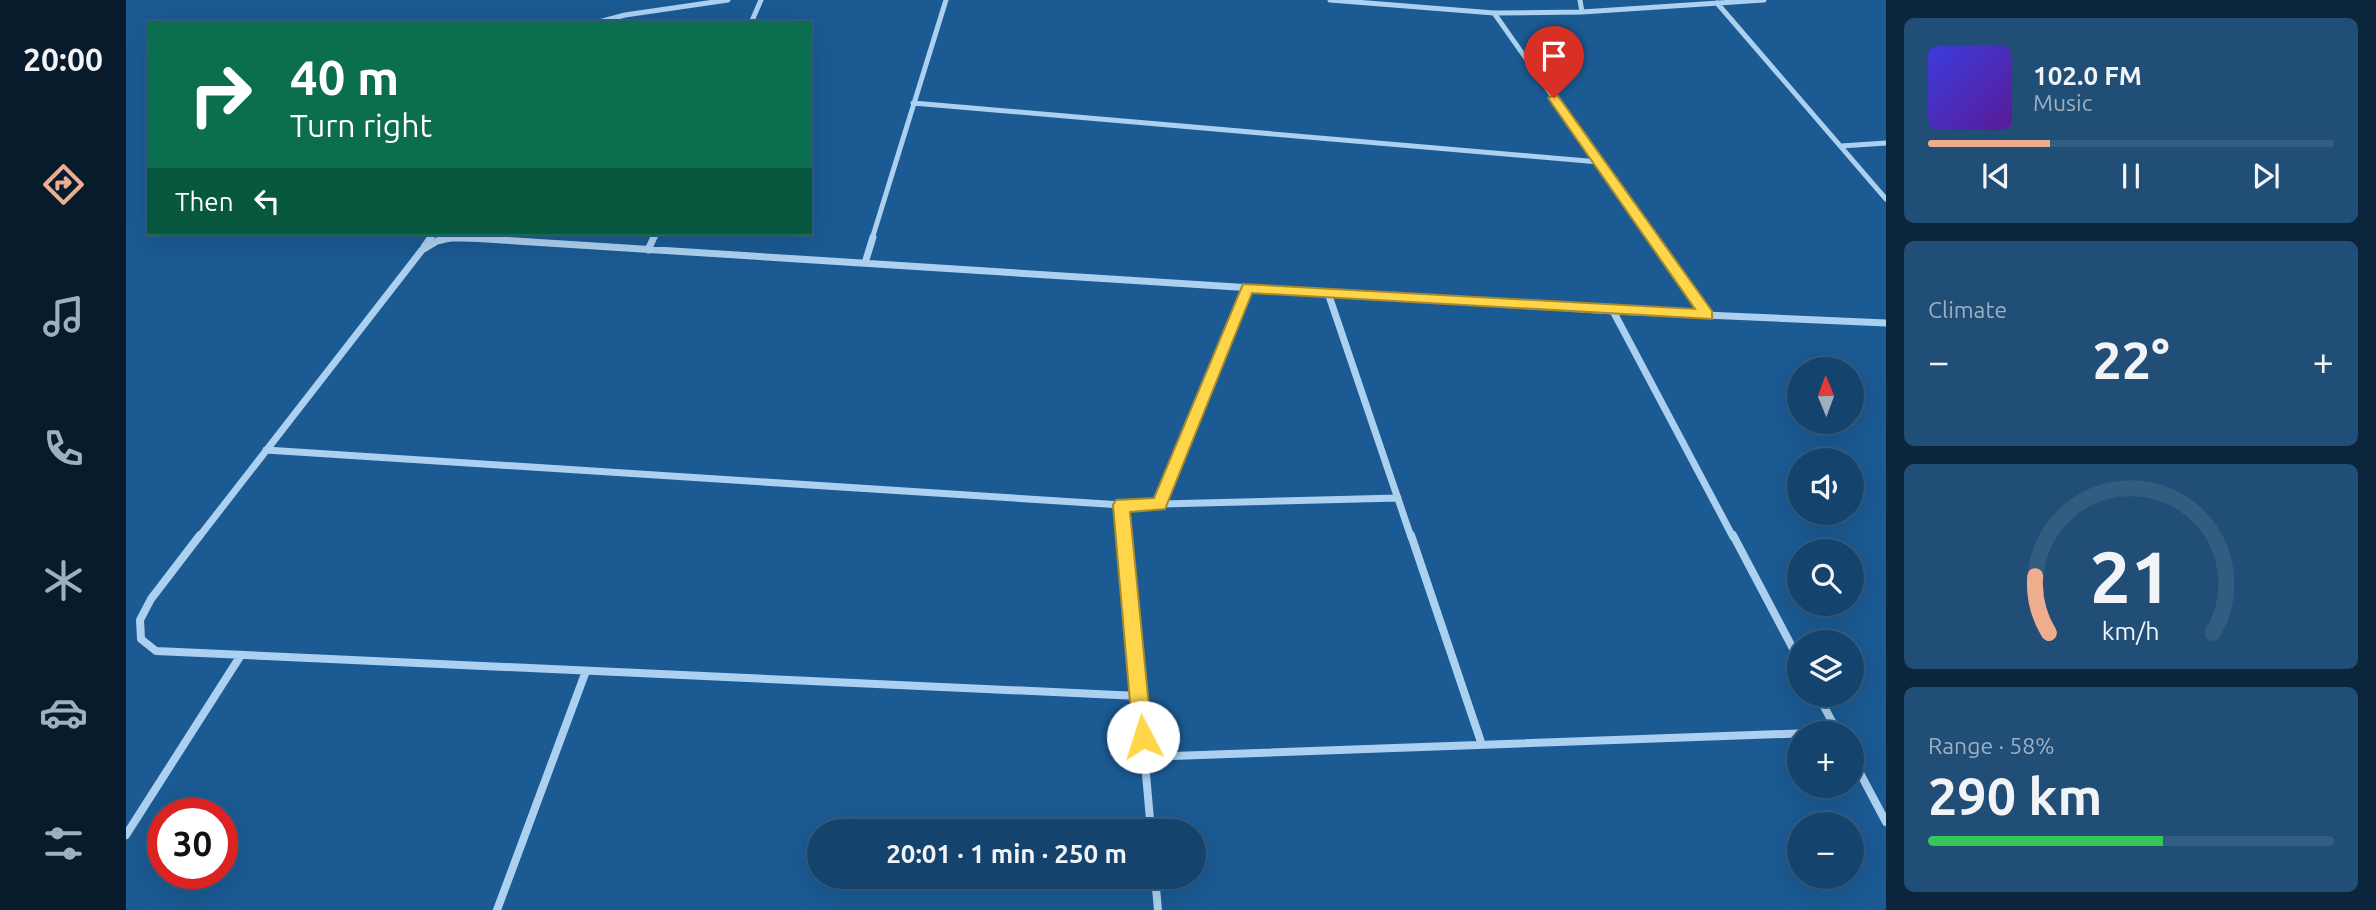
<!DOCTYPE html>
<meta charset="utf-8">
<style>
body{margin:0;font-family:Ubuntu,sans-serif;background:#214e76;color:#f1f3f6;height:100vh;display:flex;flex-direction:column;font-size:26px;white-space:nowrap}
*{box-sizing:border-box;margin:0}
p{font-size:23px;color:#9db0c2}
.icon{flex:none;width:38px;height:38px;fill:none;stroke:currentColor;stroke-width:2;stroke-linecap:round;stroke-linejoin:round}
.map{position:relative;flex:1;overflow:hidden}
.details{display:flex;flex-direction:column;gap:18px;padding:18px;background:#0b253c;width:490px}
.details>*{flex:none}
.top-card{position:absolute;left:21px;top:21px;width:665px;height:214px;border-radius:0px;box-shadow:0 7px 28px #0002,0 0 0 2px #335c81;background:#0b6e4f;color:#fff;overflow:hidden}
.needle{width:46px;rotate:359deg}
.fabs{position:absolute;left:1661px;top:357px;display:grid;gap:14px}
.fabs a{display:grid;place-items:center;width:77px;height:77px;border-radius:50%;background:#14446e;box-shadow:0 7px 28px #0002,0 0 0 2px #335c81;font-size:35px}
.speed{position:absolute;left:21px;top:798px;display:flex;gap:14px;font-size:35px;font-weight:700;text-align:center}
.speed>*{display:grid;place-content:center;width:91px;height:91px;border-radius:50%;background:#14446e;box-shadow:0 7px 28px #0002,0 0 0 2px #335c81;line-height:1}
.speed .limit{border:10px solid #d22;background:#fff;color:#111}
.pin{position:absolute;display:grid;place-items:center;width:60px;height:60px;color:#fff;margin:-72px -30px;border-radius:50% 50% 50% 0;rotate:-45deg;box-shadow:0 0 7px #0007}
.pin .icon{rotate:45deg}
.me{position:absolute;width:77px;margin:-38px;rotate:355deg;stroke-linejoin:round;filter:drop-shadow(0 0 5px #0008)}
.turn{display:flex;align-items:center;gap:24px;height:147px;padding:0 28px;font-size:32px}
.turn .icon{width:91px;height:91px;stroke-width:2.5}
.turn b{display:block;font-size:49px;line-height:60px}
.then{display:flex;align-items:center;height:66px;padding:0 28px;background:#0003;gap:14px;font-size:26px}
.big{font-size:52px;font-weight:600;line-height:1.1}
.details .card{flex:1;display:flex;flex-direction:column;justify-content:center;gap:10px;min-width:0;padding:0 24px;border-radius:10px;background:#214e76}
.details .dial{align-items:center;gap:0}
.dial svg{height:182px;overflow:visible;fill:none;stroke:#335c81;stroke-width:7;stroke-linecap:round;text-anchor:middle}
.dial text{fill:#f1f3f6;stroke:none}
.song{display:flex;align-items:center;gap:21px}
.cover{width:84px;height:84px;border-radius:10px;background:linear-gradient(135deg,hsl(240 70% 55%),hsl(270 70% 35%))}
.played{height:7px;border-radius:4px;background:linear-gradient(90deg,#eead8d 30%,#335c81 30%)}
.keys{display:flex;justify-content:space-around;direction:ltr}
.heat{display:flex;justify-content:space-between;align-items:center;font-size:38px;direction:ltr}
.charge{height:10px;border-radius:5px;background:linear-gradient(90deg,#34c759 58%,#335c81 0)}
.trip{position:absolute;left:681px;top:819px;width:399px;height:70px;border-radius:35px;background:#14446e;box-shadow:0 7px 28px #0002,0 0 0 2px #335c81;font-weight:600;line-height:70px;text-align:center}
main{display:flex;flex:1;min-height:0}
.tab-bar{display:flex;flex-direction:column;width:126px;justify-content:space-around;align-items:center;background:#081b2c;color:#9db0c2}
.tab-bar .icon{width:49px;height:49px}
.tab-bar .current{color:#eead8d}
.tab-bar b{font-size:32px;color:#f1f3f6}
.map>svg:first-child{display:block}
</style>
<main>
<nav class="tab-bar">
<b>20:00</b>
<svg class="icon current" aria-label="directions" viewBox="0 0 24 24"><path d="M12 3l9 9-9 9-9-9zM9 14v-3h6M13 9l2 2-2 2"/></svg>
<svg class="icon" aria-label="music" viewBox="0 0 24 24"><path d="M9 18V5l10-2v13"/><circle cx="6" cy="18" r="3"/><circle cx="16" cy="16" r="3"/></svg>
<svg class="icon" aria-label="phone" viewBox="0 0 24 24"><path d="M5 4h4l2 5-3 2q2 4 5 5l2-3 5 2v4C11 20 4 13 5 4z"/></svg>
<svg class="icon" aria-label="climate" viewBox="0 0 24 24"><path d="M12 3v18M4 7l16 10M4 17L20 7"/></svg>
<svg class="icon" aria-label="car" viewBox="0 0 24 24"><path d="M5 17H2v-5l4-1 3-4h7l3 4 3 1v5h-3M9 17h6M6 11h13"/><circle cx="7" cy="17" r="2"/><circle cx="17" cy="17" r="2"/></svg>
<svg class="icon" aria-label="filters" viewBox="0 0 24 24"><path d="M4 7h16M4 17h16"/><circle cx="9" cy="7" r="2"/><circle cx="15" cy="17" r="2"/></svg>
</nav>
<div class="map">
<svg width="1760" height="910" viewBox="0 0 1760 910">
<rect width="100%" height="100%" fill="#1b5a93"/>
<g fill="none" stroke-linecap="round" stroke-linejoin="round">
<path stroke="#acd0ef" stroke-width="5" d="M1204 0 1368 13 1456 12 1638 0
M1454 0 1456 12
M1591 3 1760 199
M1368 13 1527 239
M469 23 499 15 602 0
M625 23 635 0
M787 103 1473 162
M1715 146 1760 143
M304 239 308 233
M320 239H356
M527 239 530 233
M746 239 820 0"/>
<path stroke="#acd0ef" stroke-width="7" d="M328 237 1487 311 1760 323
M1526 237 1581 315
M298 247 305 237
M522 250 528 237
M739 263 747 237
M1202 293 1285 537
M1487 311 1607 537
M140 450 996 505 1272 498
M1033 504 1122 288
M996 505 999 537
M73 537 296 250 311 241 328 237"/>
<path stroke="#acd0ef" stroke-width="8" d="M74 535 25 599 14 620 15 639 30 651 1013 696
M999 535 1025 831
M1285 535 1356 745
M1607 535 1673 660
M1692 695 1712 733
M1018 757 1711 732
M1726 758 1760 822
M0 835 115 655
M1029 877 1032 910
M371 910 460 671"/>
</g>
<path fill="#ffd54a" stroke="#a68a30" stroke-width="2" d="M1428 95 1432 96 1586 311V319L1126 293 1039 509 1004 512 1026 737 1023 744 1017 746 1010 744 1007 737 987 505 990 500 1028 498 1117 284 1569 309 1422 98Z"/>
</svg>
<div class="fabs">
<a><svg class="needle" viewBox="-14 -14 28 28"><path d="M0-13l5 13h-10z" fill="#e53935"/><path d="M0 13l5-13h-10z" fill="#9db0c2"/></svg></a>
<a><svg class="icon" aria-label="sound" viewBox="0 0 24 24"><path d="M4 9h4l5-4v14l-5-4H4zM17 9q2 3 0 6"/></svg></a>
<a><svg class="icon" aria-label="search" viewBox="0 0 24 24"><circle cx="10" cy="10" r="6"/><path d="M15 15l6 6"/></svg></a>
<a><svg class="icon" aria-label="layers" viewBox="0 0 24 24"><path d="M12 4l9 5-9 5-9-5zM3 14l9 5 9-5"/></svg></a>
<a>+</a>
<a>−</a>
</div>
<div class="speed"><div class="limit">30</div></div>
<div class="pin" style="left:1428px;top:98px;background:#d93025"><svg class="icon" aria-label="arrive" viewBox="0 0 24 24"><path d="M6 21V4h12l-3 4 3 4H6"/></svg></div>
<svg class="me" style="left:1017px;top:737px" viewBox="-20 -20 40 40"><circle r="19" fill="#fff"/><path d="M0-13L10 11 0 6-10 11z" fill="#ffd54a"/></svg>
<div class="trip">20:01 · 1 min · 250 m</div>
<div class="top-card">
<div class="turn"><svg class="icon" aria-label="right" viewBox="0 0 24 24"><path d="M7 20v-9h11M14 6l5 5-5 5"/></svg><div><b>40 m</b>Turn right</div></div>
<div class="then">Then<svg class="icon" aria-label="left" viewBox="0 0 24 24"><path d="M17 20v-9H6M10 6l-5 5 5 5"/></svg></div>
</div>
</div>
<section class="details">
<div class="card">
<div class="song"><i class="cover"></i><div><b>102.0 FM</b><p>Music</p></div></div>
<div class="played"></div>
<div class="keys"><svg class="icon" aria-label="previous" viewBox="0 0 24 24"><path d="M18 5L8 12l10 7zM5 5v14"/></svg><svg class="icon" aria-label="pause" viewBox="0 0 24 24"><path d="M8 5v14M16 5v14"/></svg><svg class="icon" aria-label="next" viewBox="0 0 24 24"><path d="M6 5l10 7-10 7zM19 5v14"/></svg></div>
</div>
<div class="card"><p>Climate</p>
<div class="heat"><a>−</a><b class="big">22°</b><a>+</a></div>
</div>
<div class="card dial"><svg viewBox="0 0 100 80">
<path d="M14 69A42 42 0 1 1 86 69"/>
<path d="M14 69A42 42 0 0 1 8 44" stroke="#eead8d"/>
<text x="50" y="56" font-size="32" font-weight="700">21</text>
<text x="50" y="72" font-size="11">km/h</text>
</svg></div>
<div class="card"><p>Range · 58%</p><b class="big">290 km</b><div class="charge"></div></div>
</section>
</main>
